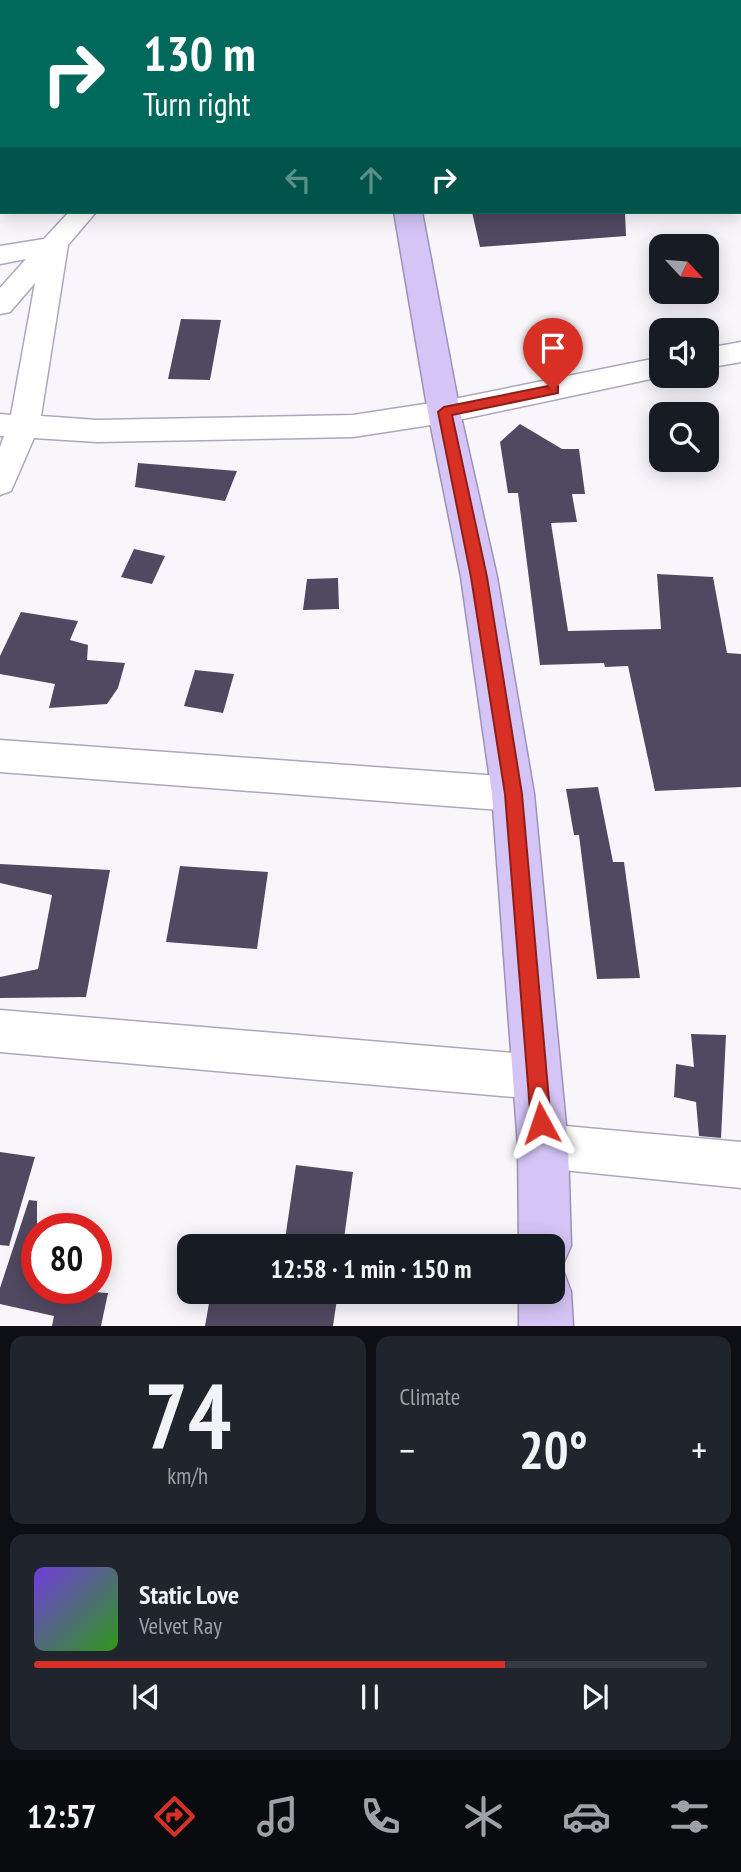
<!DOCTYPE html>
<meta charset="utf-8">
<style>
body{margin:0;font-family:"PT Sans Narrow",sans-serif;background:#20242c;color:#f1f3f6;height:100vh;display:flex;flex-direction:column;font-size:26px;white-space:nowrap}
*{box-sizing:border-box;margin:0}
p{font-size:23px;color:#9ea1a6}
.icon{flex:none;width:38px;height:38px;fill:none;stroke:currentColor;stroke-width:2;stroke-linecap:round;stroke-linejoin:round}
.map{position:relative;height:1326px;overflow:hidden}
.side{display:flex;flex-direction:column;gap:10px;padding:10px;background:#0d0f14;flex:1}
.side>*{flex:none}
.hud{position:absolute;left:0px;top:0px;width:742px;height:214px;box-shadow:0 4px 18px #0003;background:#00695c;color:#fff;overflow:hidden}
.needle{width:46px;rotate:116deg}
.buttons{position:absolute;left:649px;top:234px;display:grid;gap:14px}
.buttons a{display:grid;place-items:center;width:70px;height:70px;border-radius:14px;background:#171b24;box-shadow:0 4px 18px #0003;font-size:35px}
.speed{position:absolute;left:21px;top:1213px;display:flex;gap:14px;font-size:35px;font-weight:700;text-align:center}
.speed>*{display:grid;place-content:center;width:91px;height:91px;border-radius:50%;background:#171b24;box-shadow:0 4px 18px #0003;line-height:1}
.speed .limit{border:10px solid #d22;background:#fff;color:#111}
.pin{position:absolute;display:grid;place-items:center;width:60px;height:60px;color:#fff;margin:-72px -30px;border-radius:50% 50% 50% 0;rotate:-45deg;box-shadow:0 0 7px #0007}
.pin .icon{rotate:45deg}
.me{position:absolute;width:77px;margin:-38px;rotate:355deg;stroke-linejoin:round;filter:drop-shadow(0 0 5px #0008)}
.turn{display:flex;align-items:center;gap:24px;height:147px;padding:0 28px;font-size:32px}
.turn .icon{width:91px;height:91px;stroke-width:2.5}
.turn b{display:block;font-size:49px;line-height:60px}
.lanes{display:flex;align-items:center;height:66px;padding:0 28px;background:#0003;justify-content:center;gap:35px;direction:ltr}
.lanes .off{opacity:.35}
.big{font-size:52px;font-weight:600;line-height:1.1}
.side .widget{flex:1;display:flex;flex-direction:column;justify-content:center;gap:10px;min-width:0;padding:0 24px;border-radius:14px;background:#20242c}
.side .dial{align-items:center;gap:0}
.dial b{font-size:91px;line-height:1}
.song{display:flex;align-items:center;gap:21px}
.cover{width:84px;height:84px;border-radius:10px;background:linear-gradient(135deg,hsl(260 70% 55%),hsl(110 70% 35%))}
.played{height:7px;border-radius:4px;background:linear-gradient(90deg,#d93025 70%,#363941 70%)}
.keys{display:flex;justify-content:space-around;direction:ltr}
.heat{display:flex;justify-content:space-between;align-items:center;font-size:38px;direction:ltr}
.side .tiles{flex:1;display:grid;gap:10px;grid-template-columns:1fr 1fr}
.widget:last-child{grid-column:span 2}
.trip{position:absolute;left:177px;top:1234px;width:388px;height:70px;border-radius:14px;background:#171b24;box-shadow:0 4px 18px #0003;font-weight:600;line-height:70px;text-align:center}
.tab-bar{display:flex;height:112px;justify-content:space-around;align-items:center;background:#090b0e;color:#9ea1a6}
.tab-bar .icon{width:49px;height:49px}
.tab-bar .active{color:#d93025}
.tab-bar b{font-size:32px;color:#f1f3f6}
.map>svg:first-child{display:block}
</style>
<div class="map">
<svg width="741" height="1326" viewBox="0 0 741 1326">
<rect width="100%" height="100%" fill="#f8f6fb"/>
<path fill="#514961" d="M472 212H625L626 236 480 247Z
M181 319 221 320 210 380 168 379Z
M520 424 562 449H579L585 494H572L577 522 551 523 568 631 661 629 657 574 713 577 727 653 741 654V787L655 791 628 666 605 667 604 663 540 665 518 493H508L500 442Z
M138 463 237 471 225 501 135 487Z
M134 549 165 556 152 584 121 577Z
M338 578 339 609 303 610 307 579Z
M21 612 78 621 70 640 88 645 87 660 125 663 118 688 107 704 49 708 55 684 0 674V656Z
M195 670 234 674 223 713 184 706Z
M598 787 613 862H624L640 978 597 979 579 835H574L566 789Z
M0 864 110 870 86 997 0 998V977L38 969 52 895 0 883Z
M180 866 268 872 257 949 166 942Z
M691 1034 726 1035 721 1138 699 1136 696 1102 674 1097 676 1064 694 1067Z
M0 1152 35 1157 9 1246 0 1245Z
M296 1165 353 1172 343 1246H284Z
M29 1200 37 1201V1288L108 1293 101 1326H52L54 1316 0 1304V1288Z
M211 1292H338L333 1326H205Z"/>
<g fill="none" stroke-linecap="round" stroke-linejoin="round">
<g stroke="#ada6be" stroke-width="3">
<path id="street" d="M383 0H405V2H383Z
M69 212H96L68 245 41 416 97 420 353 415 444 401 662 357V376H665L444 423 353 437 97 442 34 438 11 491 0 495V447L4 436H0V414L11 415 35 283 10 312 0 314V288L26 259 0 264V246L44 239Z
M741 342V362L707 368V348Z
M0 740 513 777 526 782 532 794 526 806 513 811 0 772Z
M0 1010 537 1055 552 1062 559 1077 552 1092 537 1099 0 1052Z
M543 1124 741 1142V1188L543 1168 527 1162 521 1146 527 1130Z"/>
</g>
<g stroke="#9d92b6" stroke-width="3">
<path id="highway" d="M356 0H380V2H356Z
M394 212H422L460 412 497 577 534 794 568 1146 571 1246 563 1264 553 1268V1246H519L518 1146 492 794 461 577 428 412Z
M553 1269 564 1273 571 1292 573 1326H519V1292H553Z"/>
</g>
<use href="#street" fill="#fff" fill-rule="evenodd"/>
<use href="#highway" fill="#d4c5f6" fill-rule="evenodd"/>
</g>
<path fill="#d93025" stroke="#8d1f18" stroke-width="2" d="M553 385 558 386V393L452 415 487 577 522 794 551 1123 548 1130 541 1133 534 1130 531 1123 505 794 471 577 438 412 444 407Z"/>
</svg>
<div class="buttons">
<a><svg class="needle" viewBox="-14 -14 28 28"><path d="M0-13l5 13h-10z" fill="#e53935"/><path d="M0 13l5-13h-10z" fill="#9ea1a6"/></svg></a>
<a><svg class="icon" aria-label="sound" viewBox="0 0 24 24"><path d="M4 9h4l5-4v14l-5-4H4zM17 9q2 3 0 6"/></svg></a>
<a><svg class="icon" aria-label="search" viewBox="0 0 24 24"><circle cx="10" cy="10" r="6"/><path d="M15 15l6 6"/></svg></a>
</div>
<div class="speed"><div class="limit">80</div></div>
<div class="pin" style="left:553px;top:390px;background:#d93025"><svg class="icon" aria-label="arrive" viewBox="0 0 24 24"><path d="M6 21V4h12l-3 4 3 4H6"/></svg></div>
<svg class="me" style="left:541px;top:1123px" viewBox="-20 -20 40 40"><path d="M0-17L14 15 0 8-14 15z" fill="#d93025" stroke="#fff" stroke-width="4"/></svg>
<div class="trip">12:58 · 1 min · 150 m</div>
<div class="hud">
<div class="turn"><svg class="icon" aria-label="right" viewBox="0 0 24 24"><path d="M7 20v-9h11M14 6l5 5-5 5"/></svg><div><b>130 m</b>Turn right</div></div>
<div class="lanes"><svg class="icon off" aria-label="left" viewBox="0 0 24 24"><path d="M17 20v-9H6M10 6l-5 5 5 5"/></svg><svg class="icon off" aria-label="ahead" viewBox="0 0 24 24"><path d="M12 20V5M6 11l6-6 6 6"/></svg><svg class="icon" aria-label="right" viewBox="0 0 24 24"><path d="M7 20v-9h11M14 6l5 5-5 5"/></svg></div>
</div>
</div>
<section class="side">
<div class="tiles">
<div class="widget dial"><b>74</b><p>km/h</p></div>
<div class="widget"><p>Climate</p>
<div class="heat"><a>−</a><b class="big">20°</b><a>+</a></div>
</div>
<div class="widget">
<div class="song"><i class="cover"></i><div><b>Static Love</b><p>Velvet Ray</p></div></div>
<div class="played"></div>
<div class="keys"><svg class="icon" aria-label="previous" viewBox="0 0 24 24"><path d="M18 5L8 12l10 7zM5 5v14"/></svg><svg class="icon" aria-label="pause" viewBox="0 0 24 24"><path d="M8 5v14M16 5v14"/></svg><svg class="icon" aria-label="next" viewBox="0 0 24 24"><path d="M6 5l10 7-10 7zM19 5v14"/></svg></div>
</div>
</div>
</section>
<nav class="tab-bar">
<b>12:57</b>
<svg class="icon active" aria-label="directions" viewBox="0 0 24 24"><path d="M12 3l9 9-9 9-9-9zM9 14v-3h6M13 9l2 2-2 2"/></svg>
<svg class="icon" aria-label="music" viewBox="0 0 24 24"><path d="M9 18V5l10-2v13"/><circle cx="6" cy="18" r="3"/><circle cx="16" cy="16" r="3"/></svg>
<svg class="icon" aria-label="phone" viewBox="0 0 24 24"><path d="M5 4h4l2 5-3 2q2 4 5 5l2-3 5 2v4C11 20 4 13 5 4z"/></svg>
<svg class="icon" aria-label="climate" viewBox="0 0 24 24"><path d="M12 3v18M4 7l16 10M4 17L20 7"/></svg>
<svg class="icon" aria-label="car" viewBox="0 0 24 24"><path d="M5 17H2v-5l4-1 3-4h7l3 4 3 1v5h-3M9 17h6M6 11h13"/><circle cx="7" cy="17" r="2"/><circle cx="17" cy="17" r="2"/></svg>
<svg class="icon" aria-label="filters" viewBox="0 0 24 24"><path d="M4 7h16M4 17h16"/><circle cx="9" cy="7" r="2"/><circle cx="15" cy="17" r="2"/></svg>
</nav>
